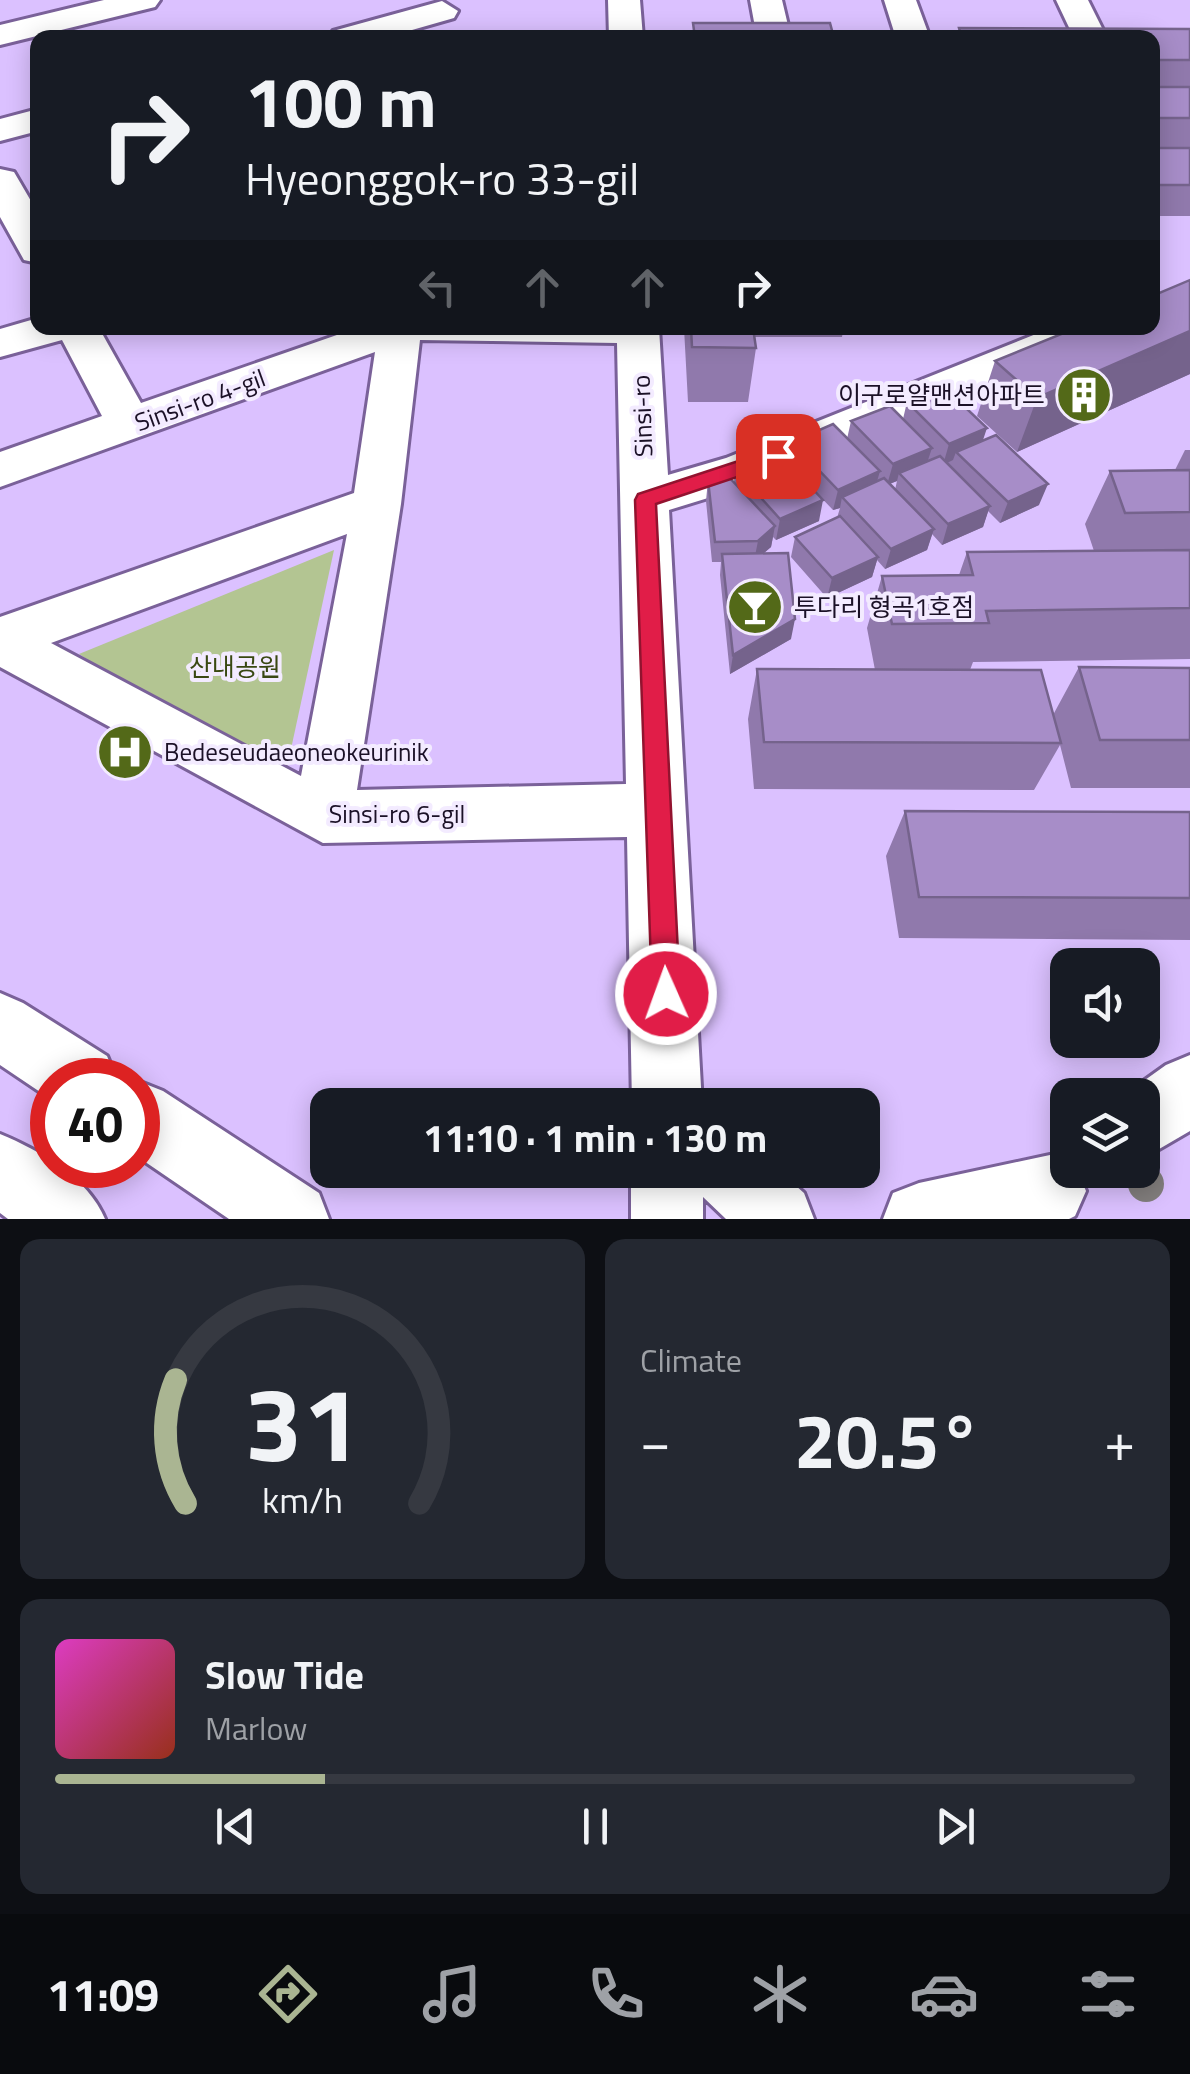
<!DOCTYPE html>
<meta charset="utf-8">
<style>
body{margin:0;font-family:"Titillium Web","Noto Sans KR",sans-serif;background:#242831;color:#f1f3f6;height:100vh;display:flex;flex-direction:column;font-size:38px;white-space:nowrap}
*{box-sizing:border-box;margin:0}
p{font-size:32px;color:#9ea1a6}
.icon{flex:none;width:55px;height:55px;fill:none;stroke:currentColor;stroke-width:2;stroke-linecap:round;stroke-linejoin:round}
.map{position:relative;height:1219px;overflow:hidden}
.details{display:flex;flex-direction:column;gap:20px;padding:20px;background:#0d0f14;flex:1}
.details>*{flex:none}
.top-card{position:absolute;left:30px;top:30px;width:1130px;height:305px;border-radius:20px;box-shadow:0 5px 25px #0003;background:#171b24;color:#f1f3f6;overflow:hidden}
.fabs{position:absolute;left:1050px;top:948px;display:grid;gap:20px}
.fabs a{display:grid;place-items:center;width:110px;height:110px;border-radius:20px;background:#171b24;box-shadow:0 5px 25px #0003;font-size:50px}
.speed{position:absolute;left:30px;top:1058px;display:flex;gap:20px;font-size:50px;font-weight:700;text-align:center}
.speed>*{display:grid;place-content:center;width:130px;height:130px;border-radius:50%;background:#171b24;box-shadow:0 5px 25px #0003;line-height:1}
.speed .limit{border:15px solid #d22;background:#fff;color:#111}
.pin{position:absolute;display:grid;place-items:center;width:85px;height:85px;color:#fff;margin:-42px;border-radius:20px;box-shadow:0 5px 15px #0006}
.me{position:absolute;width:110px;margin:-55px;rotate:358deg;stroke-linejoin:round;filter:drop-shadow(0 0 8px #0008)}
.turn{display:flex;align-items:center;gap:35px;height:210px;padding:0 50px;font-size:45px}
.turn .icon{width:130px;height:130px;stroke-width:2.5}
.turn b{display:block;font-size:70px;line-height:85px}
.lanes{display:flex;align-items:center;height:95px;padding:0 50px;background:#0003;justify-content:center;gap:50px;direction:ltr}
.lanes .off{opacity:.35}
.big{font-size:75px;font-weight:700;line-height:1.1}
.details .tile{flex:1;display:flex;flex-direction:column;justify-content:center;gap:15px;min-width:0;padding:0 35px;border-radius:20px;background:#242831}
.details .dial{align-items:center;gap:0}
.dial svg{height:260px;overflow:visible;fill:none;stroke:#363941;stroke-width:7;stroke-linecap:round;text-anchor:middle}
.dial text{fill:#f1f3f6;stroke:none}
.song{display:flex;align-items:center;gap:30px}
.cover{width:120px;height:120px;border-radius:15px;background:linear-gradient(135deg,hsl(310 70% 55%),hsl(10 70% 35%))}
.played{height:10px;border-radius:5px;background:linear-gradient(90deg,#aab592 25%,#363941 25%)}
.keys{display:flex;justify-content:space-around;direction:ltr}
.heat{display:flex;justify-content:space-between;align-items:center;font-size:55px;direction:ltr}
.details .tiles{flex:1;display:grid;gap:20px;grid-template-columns:1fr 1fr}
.tile:last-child{grid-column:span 2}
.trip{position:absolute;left:310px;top:1088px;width:570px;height:100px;border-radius:20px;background:#171b24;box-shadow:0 5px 25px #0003;font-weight:700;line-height:100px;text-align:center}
.tabs{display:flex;height:160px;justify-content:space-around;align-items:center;background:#090b0e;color:#9ea1a6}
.tabs .icon{width:70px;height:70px}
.tabs .selected{color:#aab592}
.tabs b{font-size:45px;color:#f1f3f6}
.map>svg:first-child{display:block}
</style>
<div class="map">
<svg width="1190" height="1219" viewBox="0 0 1190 1219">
<rect width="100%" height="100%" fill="#dbc1ff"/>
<path fill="#b3c592" d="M334 550 283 786 79 654Z"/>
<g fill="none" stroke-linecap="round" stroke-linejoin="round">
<g stroke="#7a6199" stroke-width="6">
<path id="minor" d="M104 0H160L155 7 0 45V25Z
M608 0H640L643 38H609Z
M750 0H782L791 38H757Z
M884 0H916L930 38H896Z
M1056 0H1088L1107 38H1074Z
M442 1 458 11 454 18 384 38H329L333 31Z
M38 109V131L0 141V119Z
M0 169 14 172 38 213V263L24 260 0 217Z
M38 318V328H99L141 403 357 328H659L668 475 726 458 1051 328H1112L1105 338 760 482 669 510 702 1105H632L627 837 323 843 0 667V617L354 493 375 352 0 487V452L102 416 62 340 0 357V329ZM420 340 617 343 626 784 357 790 401 504ZM347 534 301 776 51 643Z
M0 993 23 1003 107 1056 117 1080H52V1100L0 1065Z
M1190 1055V1131L1142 1159V1095H1124L1166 1065Z
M138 1081 163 1091 319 1193 329 1219H229L138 1157Z
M0 1134C41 1151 88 1178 105 1219H8L0 1213Z
M1050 1155 1068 1162V1170H1077L1086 1191 1075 1216 1069 1219H883L893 1193 919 1183Z
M631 1170H778L804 1193 814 1219H726L703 1197V1219H631Z"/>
</g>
<use href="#minor" fill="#fff" fill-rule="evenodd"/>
</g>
<circle fill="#827e7d" cx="1146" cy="1184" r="18"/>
<path fill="#9079ac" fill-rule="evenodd" d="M959 28 1190 29V148H1152V38H957Z
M1152 148H1190V216H1152Z
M1190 280V374L1017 452 977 416 995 361Z
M684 328H893L892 331H843L842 337H754L756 348 748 402H688Z
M907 402 983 440 1039 505 1000 523 988 511 983 527 942 545 932 534 927 550 885 569 877 560 872 577 827 598 791 557 795 537 837 518 840 508 833 510 788 463 792 442 847 439 851 421 903 419ZM897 481 895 490 889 484Z
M1185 450H1190V659L973 662 970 670 1053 715 1079 667 1190 668V788H1071L1060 745 1034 790 754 789 748 719 757 669 875 670 867 628 882 576 959 575 967 552 1094 551 1085 524 1110 471 1175 470Z
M735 469 819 521 776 540 773 537 771 547 763 554 791 639 730 674 720 575 721 562H712L706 501 708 480 734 482Z
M905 811 1190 812V940L899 938 886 856Z"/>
<path fill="#75638c" d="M1190 331V374L1017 452 1037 398Z
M987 428 980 449 956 452 953 460 943 465 949 444Z
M932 448 925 469 899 473 897 481 887 485 893 464Z
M880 471 874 492 842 497 840 508 833 510 838 490Z
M1048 484 1039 505 1000 523 1008 502Z
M823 500 819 521 776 540 780 519Z
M990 506 983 527 942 545 948 524Z
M775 526 771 547 754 561 758 541Z
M934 529 927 550 885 569 891 549Z
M878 557 872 577 827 598 832 578Z
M795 619 791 639 730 674 733 655Z"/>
<path fill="#a78dc8" stroke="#75638c" stroke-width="2.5" d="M693 23H830L834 38H695Z
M959 28 1190 29V60H1152V38H962Z
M1152 87H1190V118H1152Z
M1152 148H1190V185H1152Z
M1190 280V331L1037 398 995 361 1076 328H1152V296Z
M691 328H753L756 348 692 347Z
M945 388 987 428 949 444 907 402Z
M890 406 932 448 893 464 851 421Z
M833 424 880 471 838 490 792 442Z
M996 435 1048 484 1008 502 956 452Z
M778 452 823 500 780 519 735 469Z
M940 456 990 506 948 524 899 473Z
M1190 470V512L1125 513 1110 471Z
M725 473 775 526 758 541 715 542 708 480Z
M884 478 934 529 891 549 842 497Z
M840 516 878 557 832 578 795 537Z
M1190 550V608L986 611 989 623 892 624 882 576 973 575 967 552Z
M788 553 795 619 733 655 722 554Z
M1079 667 1190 668V740H1100Z
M757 669 1041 670 1061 743 764 742Z
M905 811 1190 812V898L919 897Z"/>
<path fill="#e11d48" stroke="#92132f" stroke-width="2.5" d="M778 448 785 451V461L656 504 680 994 676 1003 666 1007 656 1003 652 994 635 500 638 494Z"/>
<defs>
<g id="building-disc" transform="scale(2.875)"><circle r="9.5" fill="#536918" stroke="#f3ebff"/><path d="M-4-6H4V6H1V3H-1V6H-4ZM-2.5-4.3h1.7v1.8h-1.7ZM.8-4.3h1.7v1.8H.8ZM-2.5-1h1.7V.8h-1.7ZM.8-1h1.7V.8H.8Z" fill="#fff"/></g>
<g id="bar-disc" transform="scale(2.875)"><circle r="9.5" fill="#536918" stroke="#f3ebff"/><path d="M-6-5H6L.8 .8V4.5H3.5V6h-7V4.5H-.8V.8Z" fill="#fff"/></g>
<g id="hospital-disc" transform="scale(2.875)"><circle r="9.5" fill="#536918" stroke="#f3ebff"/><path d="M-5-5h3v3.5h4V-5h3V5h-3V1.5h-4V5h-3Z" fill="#fff"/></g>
</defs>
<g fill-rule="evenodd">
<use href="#building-disc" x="1084" y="395"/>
<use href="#bar-disc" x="755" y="607"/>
<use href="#hospital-disc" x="125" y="752"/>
</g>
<g text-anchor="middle" stroke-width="8" stroke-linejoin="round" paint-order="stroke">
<g font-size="25" fill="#1b1127" stroke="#f3ebff" text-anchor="start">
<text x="1045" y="404" text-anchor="end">이구로얄맨션아파트</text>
<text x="794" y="616">투다리 형곡1호점</text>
<text x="164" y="761">Bedeseudaeoneokeurinik</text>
</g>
<g font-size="25" fill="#1b1127" stroke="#f3ebff">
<text transform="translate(200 400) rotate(-20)" y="9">Sinsi-ro 4-gil</text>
<text transform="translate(642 416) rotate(-92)" y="9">Sinsi-ro</text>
<text x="397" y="823">Sinsi-ro 6-gil</text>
</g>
<g font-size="25" fill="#394812" stroke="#f3ebff">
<text x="235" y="676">산내공원</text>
</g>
</g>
</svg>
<div class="fabs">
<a><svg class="icon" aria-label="sound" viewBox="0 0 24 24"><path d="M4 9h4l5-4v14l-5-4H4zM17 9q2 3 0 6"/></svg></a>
<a><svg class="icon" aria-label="layers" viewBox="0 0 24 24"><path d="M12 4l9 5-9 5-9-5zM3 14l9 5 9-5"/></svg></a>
</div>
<div class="speed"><div class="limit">40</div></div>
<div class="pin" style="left:778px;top:456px;background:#d93025"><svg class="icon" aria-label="arrive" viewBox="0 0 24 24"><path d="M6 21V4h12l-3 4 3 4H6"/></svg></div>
<svg class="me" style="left:666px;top:994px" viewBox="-20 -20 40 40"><circle r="17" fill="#e11d48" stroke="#fff" stroke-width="3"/><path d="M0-11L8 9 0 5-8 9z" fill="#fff"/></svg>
<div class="trip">11:10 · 1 min · 130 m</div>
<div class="top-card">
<div class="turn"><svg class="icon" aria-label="right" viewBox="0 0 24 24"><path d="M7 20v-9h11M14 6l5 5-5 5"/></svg><div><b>100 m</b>Hyeonggok-ro 33-gil</div></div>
<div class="lanes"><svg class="icon off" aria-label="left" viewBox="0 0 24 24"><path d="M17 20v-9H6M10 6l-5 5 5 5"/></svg><svg class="icon off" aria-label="ahead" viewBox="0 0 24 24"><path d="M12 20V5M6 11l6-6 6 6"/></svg><svg class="icon off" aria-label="ahead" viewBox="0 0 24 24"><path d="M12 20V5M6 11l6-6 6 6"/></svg><svg class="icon" aria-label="right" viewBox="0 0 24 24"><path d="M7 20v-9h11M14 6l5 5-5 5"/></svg></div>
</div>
</div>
<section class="details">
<div class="tiles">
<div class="tile dial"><svg viewBox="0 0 100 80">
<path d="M14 69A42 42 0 1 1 86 69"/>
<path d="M14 69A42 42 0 0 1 11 31" stroke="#aab592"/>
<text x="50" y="56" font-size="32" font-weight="700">31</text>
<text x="50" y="72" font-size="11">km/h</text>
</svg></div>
<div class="tile"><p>Climate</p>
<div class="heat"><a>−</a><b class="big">20.5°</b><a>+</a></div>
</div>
<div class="tile">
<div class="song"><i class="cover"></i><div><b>Slow Tide</b><p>Marlow</p></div></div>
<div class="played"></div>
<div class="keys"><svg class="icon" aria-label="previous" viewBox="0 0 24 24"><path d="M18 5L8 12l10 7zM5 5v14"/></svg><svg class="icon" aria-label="pause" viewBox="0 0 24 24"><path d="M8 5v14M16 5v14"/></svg><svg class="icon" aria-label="next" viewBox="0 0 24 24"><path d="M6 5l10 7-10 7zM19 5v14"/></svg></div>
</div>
</div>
</section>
<nav class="tabs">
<b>11:09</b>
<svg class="icon selected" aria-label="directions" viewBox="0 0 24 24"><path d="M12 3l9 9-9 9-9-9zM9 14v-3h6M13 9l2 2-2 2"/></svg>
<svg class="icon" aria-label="music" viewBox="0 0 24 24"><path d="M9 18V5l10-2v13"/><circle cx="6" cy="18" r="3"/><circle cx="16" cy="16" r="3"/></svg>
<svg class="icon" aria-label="phone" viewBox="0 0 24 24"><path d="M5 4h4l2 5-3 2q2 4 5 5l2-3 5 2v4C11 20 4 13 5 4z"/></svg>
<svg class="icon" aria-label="climate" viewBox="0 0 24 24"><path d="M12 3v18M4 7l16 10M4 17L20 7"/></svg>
<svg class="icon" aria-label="car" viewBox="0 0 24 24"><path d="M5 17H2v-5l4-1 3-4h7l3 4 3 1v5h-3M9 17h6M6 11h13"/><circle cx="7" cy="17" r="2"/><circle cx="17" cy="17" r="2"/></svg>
<svg class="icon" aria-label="filters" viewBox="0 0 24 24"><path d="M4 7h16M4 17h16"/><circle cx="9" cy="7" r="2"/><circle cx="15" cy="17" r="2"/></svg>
</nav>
